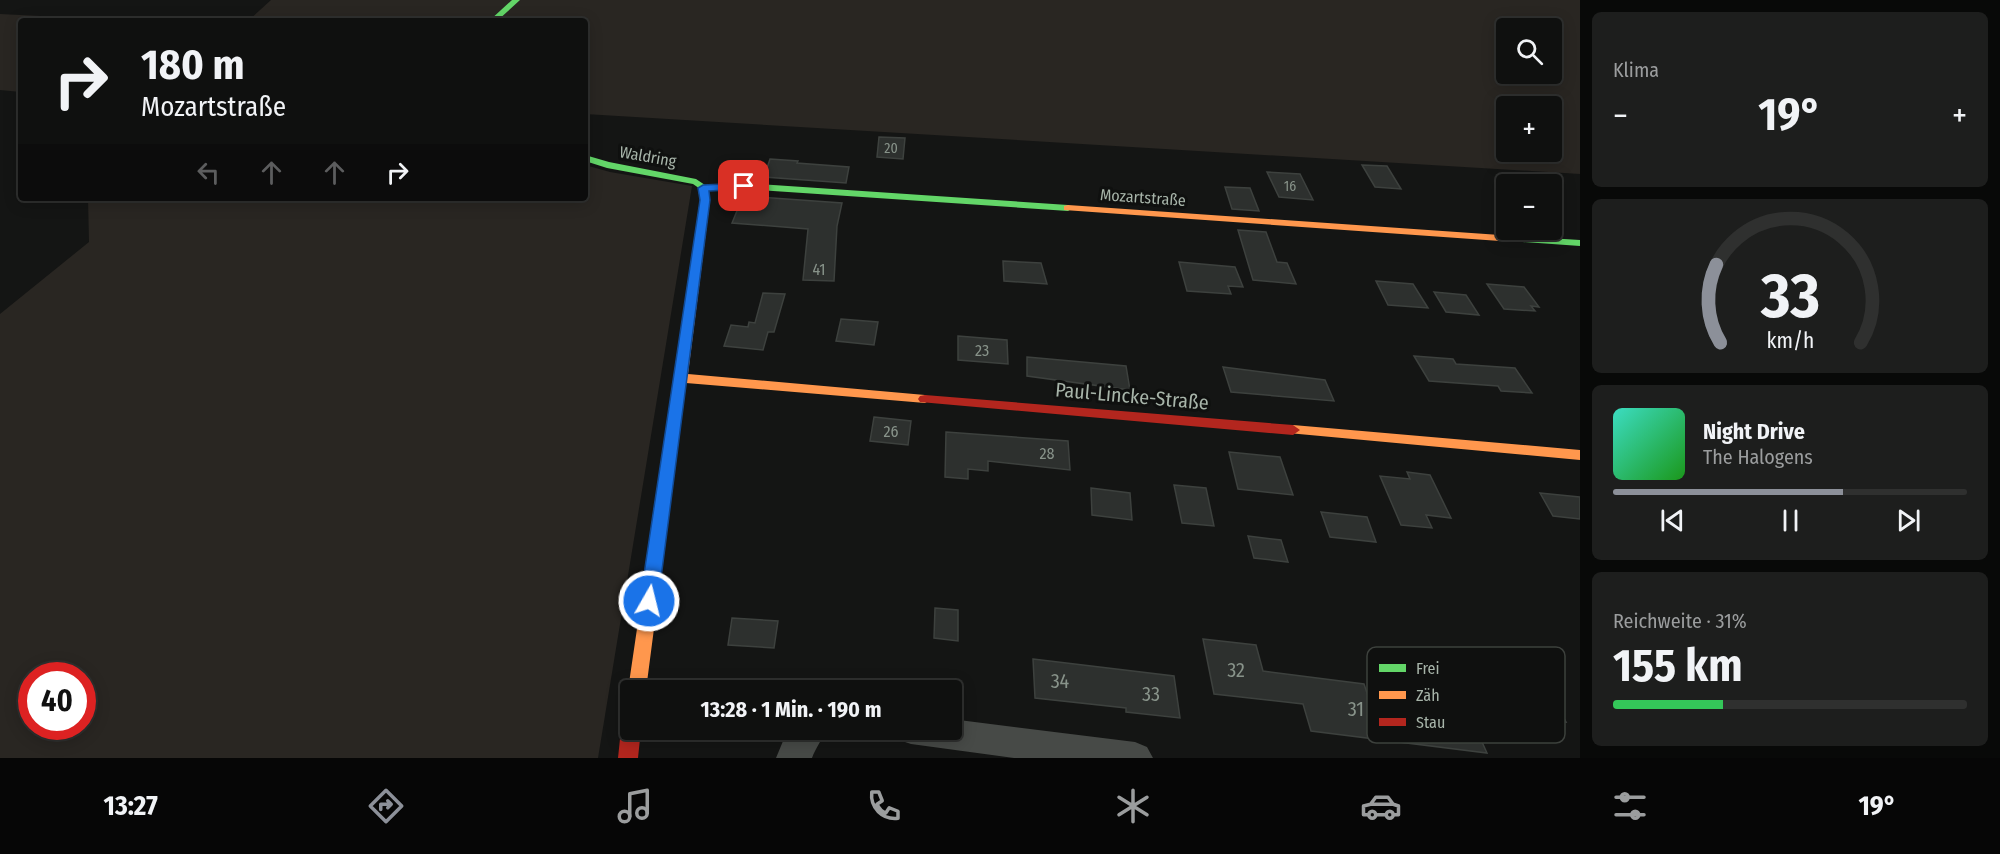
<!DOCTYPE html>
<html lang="de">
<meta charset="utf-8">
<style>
body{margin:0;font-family:"Fira Sans Condensed",sans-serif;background:#1d1e1d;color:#f1f3f6;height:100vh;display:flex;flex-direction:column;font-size:22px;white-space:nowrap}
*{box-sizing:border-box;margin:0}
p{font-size:20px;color:#9b9d9e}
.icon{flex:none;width:33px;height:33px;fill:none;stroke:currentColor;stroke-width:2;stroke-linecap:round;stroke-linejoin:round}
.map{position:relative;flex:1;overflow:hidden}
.sheet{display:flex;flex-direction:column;gap:12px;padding:12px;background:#080908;width:420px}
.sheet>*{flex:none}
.hud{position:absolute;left:18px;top:18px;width:570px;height:183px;border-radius:6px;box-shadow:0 3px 15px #0003,0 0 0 2px #2f302f;background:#0f100f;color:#f1f3f6;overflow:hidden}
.tools{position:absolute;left:1496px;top:18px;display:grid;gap:12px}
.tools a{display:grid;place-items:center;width:66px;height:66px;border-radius:6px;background:#0f100f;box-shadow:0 3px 15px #0003,0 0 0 2px #2f302f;font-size:30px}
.speed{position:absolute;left:18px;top:662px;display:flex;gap:12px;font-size:30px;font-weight:700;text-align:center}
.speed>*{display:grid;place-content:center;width:78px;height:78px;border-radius:50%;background:#0f100f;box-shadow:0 3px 15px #0003,0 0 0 2px #2f302f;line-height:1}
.speed .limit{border:9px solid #d22;background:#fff;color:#111}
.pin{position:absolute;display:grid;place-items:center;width:51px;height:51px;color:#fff;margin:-26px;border-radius:12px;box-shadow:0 3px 9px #0006}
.me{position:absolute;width:66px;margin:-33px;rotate:8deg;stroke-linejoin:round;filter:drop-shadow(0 0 4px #0008)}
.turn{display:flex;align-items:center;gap:21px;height:126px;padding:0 24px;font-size:27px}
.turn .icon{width:78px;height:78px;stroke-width:2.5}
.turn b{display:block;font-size:42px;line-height:51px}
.lanes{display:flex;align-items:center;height:57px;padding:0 24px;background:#0003;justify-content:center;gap:30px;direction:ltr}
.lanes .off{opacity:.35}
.big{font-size:45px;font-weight:700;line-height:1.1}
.sheet .tile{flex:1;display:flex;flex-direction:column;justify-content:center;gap:9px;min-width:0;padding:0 21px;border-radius:9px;background:#1d1e1d}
.sheet .dial{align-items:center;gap:0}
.dial svg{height:156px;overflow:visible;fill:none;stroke:#2f302f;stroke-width:7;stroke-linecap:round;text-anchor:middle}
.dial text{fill:#f1f3f6;stroke:none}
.song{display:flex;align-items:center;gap:18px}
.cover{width:72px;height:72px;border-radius:9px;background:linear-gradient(135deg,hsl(170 70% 55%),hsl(120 70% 35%))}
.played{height:6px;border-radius:3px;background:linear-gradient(90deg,#8c9099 65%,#2f302f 65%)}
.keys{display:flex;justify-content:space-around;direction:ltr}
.heat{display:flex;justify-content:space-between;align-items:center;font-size:33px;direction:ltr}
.charge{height:9px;border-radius:4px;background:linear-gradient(90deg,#34c759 31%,#2f302f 0)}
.trip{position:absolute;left:620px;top:680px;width:342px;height:60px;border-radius:6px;background:#0f100f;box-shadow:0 3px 15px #0003,0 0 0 2px #2f302f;font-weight:700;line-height:60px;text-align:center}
.menu{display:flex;height:96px;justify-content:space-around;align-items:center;background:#060606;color:#9b9d9e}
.menu .icon{width:42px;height:42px}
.menu .current{color:#8c9099}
.menu b{font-size:27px;color:#f1f3f6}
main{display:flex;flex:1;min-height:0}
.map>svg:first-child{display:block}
</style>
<main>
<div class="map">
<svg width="1580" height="758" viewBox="0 0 1580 758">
<rect width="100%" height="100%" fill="#141514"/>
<path fill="#292622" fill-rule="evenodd" d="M271 0H1580V174L585 114V21H248ZM1506 28H1551V74H1506ZM1506 106H1551V152H1506Z
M0 14 142 21H21V92L0 90Z
M585 165 610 172 692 186 598 758H0V314L89 242 88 198H585ZM32 675H82V726H32Z"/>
<path fill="#2d302e" stroke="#3d413e" stroke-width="1.5" d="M879 137 905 138 903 159 877 157Z
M770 159 798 161 797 163 849 167 846 183 764 177Z
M1362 165 1387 166 1401 189 1375 187Z
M1267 172 1300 174 1313 200 1279 197Z
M1225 187 1250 188 1259 211 1232 209Z
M758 197 842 203 837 226 834 281 803 280 808 229 732 223 741 201 756 202Z
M1238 230 1266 232 1277 262 1287 263 1296 284 1253 280Z
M1003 261 1041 263 1047 284 1004 281Z
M1179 262 1235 267 1243 287 1228 286 1231 294 1187 291Z
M1376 281 1413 284 1428 308 1388 305Z
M1487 284 1524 287 1539 307 1531 306 1535 311 1504 309Z
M1434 292 1466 295 1479 315 1446 312Z
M763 293 785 294 774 332H768L763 350 724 346 731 325 748 327 749 322 755 323Z
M841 319 878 322 874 345 836 341Z
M958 336 1007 340 1008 364 958 360Z
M1414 356 1453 359 1456 364 1515 368 1532 393 1501 391 1498 386 1429 381Z
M1027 357 1126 366 1130 390 1027 376Z
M1223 367 1325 380 1334 401 1231 392Z
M874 417 911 421 908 445 870 441Z
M946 432 1068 441 1070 470 988 461V471L968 469V479L945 477Z
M1229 452 1280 457 1293 495 1238 489Z
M1407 472 1430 475 1451 518 1426 515 1432 528 1401 525 1380 476 1410 479Z
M1174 485 1206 488 1214 526 1182 523Z
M1091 488 1130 493 1132 520 1092 515Z
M1540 493 1580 497V519L1553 516Z
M1321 512 1367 517 1376 542 1330 537Z
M1248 536 1281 540 1288 562 1254 558Z
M935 608 958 610V641L934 638Z
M732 618 778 621 774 648 728 645Z
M1203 639 1256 645 1263 671 1364 684 1369 699 1467 709 1487 753 1311 731 1303 704 1214 694Z
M1478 651 1532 657 1566 722 1507 715Z
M1033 659 1174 676 1180 718 1126 712V708L1035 698Z"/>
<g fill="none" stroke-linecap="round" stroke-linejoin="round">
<path fill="#474a47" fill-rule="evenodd" d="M951 719 1135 742 1147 747 1153 758H1014L911 744 899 740 894 729H951Z
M788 729H827C822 740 816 747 812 758H776Z"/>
<path fill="#63d668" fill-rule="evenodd" d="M512 0H520L497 21H489Z
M585 155 609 162 696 179 705 185 744 183 1068 205 1073 208 1068 211 744 189 703 191 693 184 607 168 585 161Z
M1500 235 1580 240V246L1496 240V236Z"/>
<path fill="#ff974d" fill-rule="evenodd" d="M703 185 708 188 710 200 688 374 925 395 932 399 925 403 686 383 646 690H630V695L628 690 700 200 698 188Z
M1068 205 1500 235 1506 238 1500 241 1064 210V206Z
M1293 425 1580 450V460L1288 433 1286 430 1288 427Z"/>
<path fill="#b3261e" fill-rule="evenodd" d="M925 395 1293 425 1300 430 1293 435 920 402 918 399 920 396Z
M630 721V729H641L638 758H618L621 729 624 723Z"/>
</g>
<path fill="#1a73e8" stroke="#114b97" stroke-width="1.5" d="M744 183 749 186 747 189 709 191 710 200 658 601 655 606H643L640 601 700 200 698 188 703 185Z"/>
<g text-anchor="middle" stroke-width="6" stroke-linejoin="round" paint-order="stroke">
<g font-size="14" fill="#88938a">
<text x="891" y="153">20</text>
<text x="1290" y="191">16</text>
</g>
<g font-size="16" fill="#a7b4a9" stroke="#0f100f">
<text transform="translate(648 156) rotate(10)" y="6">Waldring</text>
<text transform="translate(1143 197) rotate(4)" y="6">Mozartstraße</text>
</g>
<g font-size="16" fill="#88938a">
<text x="819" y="275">41</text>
<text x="982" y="356">23</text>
<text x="891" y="437">26</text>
<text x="1047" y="459">28</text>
</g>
<g font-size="20" fill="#a7b4a9" stroke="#0f100f">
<text transform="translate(1132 396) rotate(5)" y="7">Paul-Lincke-Straße</text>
</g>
<g font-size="20" fill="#88938a">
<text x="1236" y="677">32</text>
<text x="1060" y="688">34</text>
<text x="1151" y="701">33</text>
<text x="1356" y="716">31</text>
</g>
</g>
<rect x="1367" y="647" width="198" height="96" rx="9" fill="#0f100f" stroke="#3d413d" stroke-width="1.5"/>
<rect x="1379" y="664" width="27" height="8" fill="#63d668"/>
<rect x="1379" y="691" width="27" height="8" fill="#ff974d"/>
<rect x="1379" y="718" width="27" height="8" fill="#b3261e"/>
<g font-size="16" fill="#a7b4a9">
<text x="1416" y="674">Frei</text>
<text x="1416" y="701">Zäh</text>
<text x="1416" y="728">Stau</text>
</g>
</svg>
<div class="tools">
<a><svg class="icon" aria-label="search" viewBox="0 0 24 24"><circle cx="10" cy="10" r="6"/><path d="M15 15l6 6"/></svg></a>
<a>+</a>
<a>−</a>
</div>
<div class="speed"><div class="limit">40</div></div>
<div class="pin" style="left:744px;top:186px;background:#d93025"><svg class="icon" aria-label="arrive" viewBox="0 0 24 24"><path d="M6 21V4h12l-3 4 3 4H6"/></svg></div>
<svg class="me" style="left:649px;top:601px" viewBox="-20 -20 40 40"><circle r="17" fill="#1a73e8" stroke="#fff" stroke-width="3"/><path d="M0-11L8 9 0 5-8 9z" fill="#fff"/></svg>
<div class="trip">13:28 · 1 Min. · 190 m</div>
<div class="hud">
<div class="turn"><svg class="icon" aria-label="right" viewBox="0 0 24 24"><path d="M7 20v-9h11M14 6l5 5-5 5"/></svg><div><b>180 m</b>Mozartstraße</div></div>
<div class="lanes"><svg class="icon off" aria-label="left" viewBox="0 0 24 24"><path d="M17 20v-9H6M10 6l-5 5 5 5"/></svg><svg class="icon off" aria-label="ahead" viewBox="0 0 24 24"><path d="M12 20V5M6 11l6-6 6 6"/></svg><svg class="icon off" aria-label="ahead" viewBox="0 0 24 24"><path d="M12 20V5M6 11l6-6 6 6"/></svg><svg class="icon" aria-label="right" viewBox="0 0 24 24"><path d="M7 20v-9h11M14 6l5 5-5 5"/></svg></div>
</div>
</div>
<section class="sheet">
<div class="tile"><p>Klima</p>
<div class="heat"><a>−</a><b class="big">19°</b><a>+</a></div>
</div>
<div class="tile dial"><svg viewBox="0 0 100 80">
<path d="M14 69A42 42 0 1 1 86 69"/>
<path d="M14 69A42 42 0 0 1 12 29" stroke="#8c9099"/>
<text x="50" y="56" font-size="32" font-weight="700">33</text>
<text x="50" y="72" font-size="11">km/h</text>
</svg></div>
<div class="tile">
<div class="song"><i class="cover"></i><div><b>Night Drive</b><p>The Halogens</p></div></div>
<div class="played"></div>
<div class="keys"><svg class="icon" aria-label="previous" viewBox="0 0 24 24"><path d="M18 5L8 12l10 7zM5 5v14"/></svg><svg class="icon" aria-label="pause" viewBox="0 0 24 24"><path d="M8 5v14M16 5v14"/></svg><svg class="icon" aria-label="next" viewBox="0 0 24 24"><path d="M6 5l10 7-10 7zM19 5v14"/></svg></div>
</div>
<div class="tile"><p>Reichweite · 31%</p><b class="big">155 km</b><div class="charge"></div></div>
</section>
</main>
<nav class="menu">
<b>13:27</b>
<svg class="icon current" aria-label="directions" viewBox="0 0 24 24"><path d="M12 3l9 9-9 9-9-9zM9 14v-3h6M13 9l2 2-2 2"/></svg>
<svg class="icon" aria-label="music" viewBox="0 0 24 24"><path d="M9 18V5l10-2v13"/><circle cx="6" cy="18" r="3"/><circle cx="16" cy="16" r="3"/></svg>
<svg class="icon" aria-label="phone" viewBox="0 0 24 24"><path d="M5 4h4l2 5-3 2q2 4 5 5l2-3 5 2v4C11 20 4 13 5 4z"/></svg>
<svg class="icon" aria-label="climate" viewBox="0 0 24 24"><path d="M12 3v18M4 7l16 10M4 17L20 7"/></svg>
<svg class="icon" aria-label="car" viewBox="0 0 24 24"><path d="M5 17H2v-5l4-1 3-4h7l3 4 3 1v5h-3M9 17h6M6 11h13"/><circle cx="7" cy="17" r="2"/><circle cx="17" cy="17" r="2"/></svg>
<svg class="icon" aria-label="filters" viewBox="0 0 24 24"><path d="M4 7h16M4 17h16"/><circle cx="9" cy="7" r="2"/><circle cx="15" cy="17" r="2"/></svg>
<b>19°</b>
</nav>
